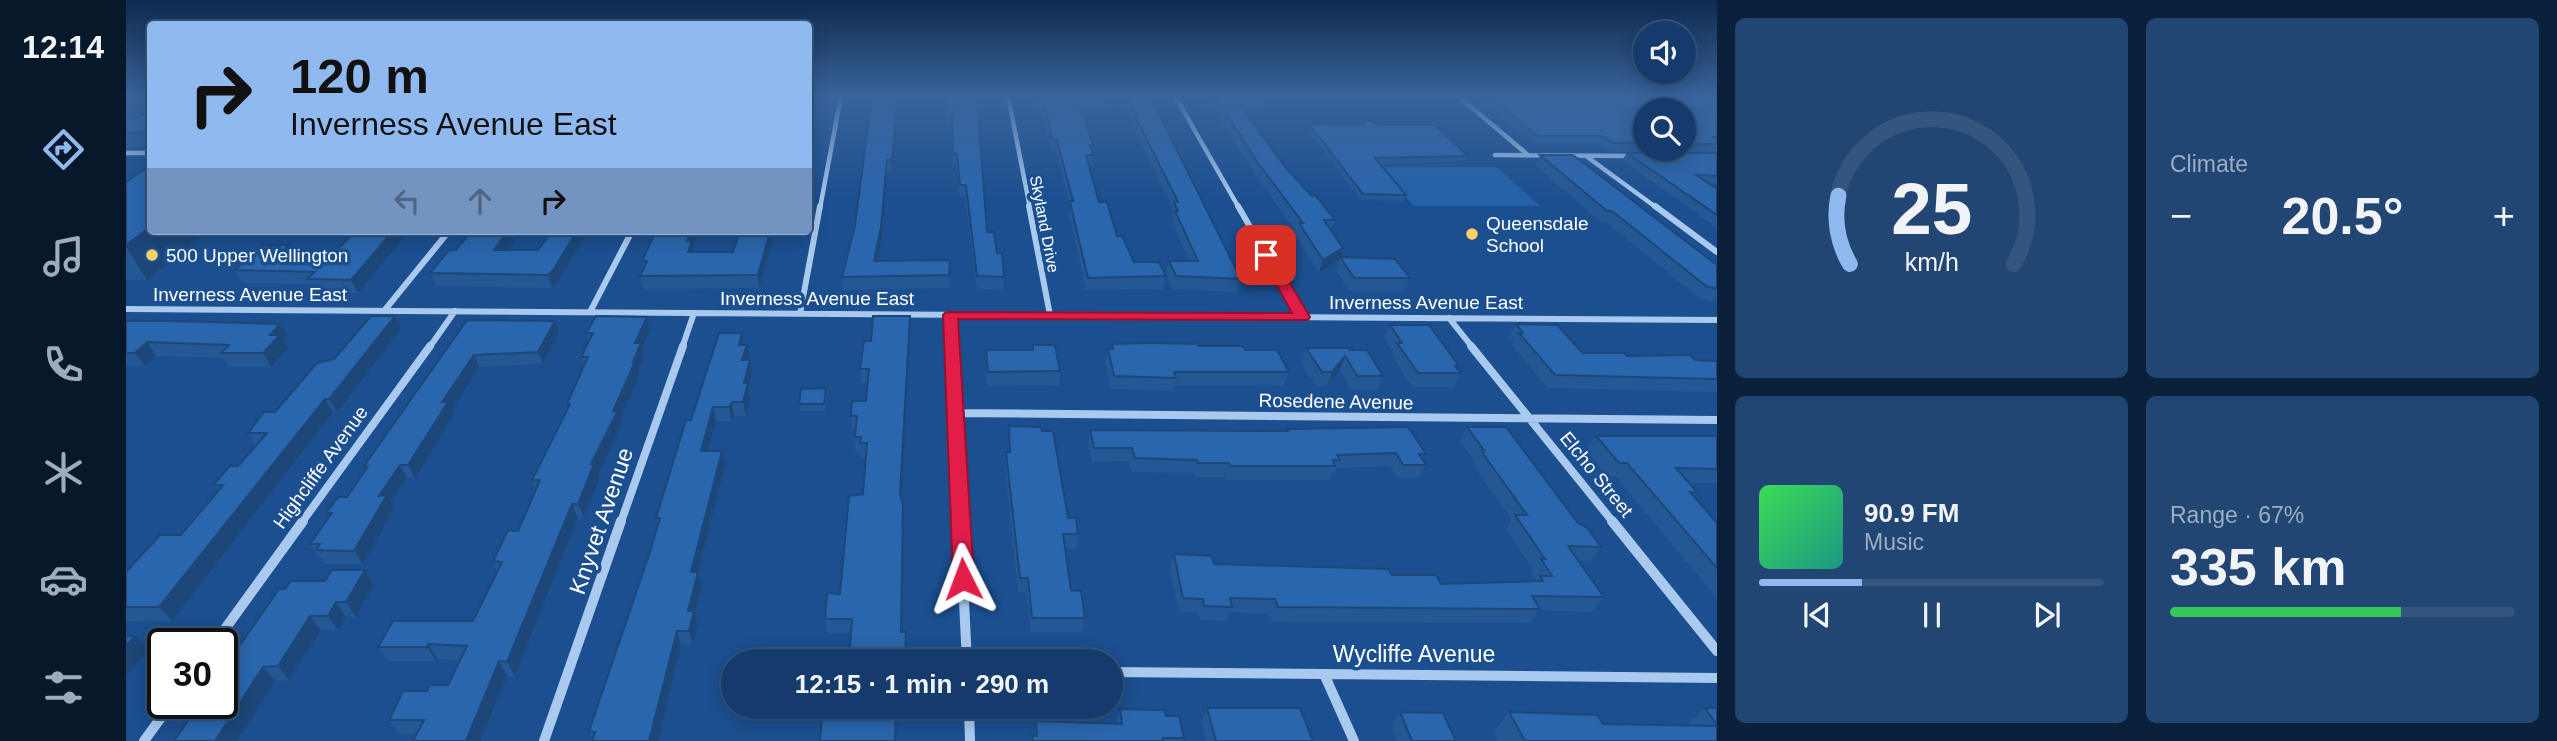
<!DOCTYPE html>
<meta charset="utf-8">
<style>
body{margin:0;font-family:Helvetica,sans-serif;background:#214673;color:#f1f3f6;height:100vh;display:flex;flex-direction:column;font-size:26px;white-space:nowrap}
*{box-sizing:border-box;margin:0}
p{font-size:23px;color:#9dadc1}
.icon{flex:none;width:38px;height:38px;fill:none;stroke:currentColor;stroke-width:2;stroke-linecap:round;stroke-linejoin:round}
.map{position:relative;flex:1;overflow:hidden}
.details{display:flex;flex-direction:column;gap:18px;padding:18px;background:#0b203b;width:840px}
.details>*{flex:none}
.banner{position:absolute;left:21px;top:21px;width:665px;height:214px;border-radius:7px;box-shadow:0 4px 18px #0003,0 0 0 2px #33557e;background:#90b9f0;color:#111;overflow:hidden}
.fabs{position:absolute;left:1507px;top:21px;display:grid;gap:14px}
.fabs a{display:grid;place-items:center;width:63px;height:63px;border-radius:50%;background:#143b6b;box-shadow:0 4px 18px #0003,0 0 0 2px #33557e;font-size:35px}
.speed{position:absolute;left:21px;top:628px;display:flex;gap:14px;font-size:35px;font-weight:700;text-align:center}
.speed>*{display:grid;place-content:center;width:91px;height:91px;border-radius:50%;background:#143b6b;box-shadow:0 4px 18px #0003,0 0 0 2px #33557e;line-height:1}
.speed .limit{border:4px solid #111;border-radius:10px;background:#fff;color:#111}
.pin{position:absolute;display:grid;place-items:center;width:60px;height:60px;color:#fff;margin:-30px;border-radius:14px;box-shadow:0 4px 10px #0006}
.me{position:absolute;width:77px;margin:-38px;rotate:357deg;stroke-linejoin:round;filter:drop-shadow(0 0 5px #0008)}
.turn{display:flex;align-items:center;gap:24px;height:147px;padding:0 28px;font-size:32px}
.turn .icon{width:91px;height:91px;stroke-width:2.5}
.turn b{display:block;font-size:49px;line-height:60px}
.lanes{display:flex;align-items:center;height:66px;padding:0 28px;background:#0003;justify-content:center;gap:35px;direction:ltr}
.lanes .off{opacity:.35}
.big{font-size:52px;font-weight:600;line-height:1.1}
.details .tile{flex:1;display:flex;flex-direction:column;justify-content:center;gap:10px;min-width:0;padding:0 24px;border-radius:10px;background:#214673}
.details .dial{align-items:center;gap:0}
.dial svg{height:182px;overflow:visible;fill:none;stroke:#33557e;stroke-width:7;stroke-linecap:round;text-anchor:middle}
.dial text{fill:#f1f3f6;stroke:none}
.song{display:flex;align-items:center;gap:21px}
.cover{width:84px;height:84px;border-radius:10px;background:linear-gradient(135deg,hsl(130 70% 55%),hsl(170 70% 35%))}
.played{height:7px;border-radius:4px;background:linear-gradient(90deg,#90b9f0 30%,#33557e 30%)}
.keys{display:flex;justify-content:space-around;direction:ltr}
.heat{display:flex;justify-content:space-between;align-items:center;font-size:38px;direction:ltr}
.charge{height:10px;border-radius:5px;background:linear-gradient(90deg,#34c759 67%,#33557e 0)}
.details .tiles{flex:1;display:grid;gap:18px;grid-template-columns:repeat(2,1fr)}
.trip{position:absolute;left:595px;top:649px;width:402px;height:70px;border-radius:35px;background:#143b6b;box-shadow:0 4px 18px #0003,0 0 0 2px #33557e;font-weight:600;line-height:70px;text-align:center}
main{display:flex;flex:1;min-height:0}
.dock{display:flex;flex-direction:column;width:126px;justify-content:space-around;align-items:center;background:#08182b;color:#9dadc1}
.dock .icon{width:49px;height:49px}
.dock .current{color:#90b9f0}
.dock b{font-size:32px;color:#f1f3f6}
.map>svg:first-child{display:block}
</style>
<main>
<nav class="dock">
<b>12:14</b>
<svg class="icon current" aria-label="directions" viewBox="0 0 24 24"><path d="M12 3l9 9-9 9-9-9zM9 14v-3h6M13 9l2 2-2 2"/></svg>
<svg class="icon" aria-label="music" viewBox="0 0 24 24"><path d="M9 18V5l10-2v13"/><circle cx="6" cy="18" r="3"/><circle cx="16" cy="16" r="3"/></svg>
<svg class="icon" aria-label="phone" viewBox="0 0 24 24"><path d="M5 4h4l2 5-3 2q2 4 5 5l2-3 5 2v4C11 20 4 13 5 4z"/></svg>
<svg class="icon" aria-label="climate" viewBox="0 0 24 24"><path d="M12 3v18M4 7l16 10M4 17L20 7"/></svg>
<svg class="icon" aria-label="car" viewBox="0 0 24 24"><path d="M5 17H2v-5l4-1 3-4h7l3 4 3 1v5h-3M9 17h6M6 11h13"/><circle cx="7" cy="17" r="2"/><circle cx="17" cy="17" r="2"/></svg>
<svg class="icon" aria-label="filters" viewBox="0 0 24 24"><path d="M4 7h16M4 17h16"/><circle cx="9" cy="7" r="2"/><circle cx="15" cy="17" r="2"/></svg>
</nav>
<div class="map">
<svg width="1591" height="741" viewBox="0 0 1591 741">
<rect width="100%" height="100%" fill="#1b4f8f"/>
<path fill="#2461a8" d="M1253 167H1370L1414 206H1288Z"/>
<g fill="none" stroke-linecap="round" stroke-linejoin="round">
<path stroke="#a9c9ee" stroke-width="4.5" d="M882 96 904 208
M1049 96 1113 208
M1332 96 1402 155
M0 153H24
M1369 155 1508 156
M1460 156 1531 208
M694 208 715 96"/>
<path stroke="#a9c9ee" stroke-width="6" d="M903 206 924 315
M1112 206 1176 317
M1529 206 1591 252
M0 309 1591 320
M258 311 323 231
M464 312 506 231
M674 314 694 206
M825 315 826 348
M1323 318 1347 348
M303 348 329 311
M556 348 568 313"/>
<path stroke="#a9c9ee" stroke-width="8" d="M826 346 835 522
M1345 346 1487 522
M829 413 1591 420
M176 522 304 346
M495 522 557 346"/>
<path stroke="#a9c9ee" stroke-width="10" d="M834 521 841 662
M1486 521 1591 651
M88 644 177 521
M985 672 1591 678
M1198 674 1228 741
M843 707 844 741
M18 741 45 704
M418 741 495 521"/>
</g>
<path fill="#245895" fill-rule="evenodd" d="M0 96H24V102H0Z
M746 96H774L766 172H761L756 239 751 261 824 260 823 288 717 290 716 277 729 225Z
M821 96 861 232 871 253 878 277 877 290 851 289 839 197H834L830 166H827L825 122H820Z
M908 96H980L979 105H954L967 145 966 151 967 155 966 166H963L973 202 991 236 1008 262 1040 276 1037 289 960 290 945 223 943 213 944 205 930 150H925L915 107H910Z
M997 96H1024L1115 279 1111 292 1047 289 1040 274 1043 261H1063L1047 223V218L1046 214 1047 208 1009 131Z
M1073 96H1140L1138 107H1115L1160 168 1209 220 1205 231 1217 248 1213 260 1193 273 1169 235 1170 232 1129 174 1087 108H1081Z
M1350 96H1591V152L1483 151 1473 144H1409L1363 109ZM1519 110H1558V149H1519Z
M24 114V147L0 148V120H7Z
M1183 124 1342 156 1339 161 1253 164 1280 195 1277 201 1235 200 1182 130Z
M1501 153H1591V184L1582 183 1591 189V228L1496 160Z
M1414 155 1591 265V301H1582L1573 298 1480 222H1475L1409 165Z
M0 182 21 280H0Z
M230 231 232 293H188L184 284 116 283 109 270 163 245 166 251H210Z
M426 231H462L432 282 426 288 310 286 304 273 330 250H412Z
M530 231H573L567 245 568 252H607L614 231H649L633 288 518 289 514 276 518 268 516 261Z
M1214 257 1284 278 1279 291H1223L1210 270Z
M521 317 524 331 516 348 518 357 512 372 513 376 494 420 495 426 472 476 473 479 458 518H452L389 676H381L354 741H287L291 734H273L263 720 301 691 322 685 334 660 311 659 310 661H262L252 647 347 621 371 572 367 561 392 531 410 489 406 480 442 408 441 404 458 365 455 357 463 341 460 333Z
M341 320 433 333 417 364 353 367 326 410 328 415 289 478H281L265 502 268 509 237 564H199L195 558H193L184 544 203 517 200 513 221 497 240 469 238 466Z
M0 321 154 324 162 337 158 342 162 348 145 367H103L98 358 30 356 18 366H0Z
M1390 324 1457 353 1591 361V392L1422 388 1386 345 1388 343 1383 337Z
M1264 325 1333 366 1332 369 1335 373 1328 387H1286L1266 356 1267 352 1258 338Z
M275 329 211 412H207L46 621H0V572L55 535 92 491 87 485 112 466 130 446 122 433 149 412 208 359Z
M784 329 775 498 777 519 725 633H701L699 619 714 594 737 494 740 457H735V452H729V430H726L725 416 740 401 742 383H735L734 369 745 341Z
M986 344 1073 346 1119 350 1163 372 1158 385H1049L1047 391 985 389 979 362 982 349H985Z
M618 345H621L623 360H624L626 373 622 389 624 397 620 416H608L605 421H590L582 451 599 465 572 573 576 586 569 613 572 625 567 645H555L466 738 463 731 524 552 532 525 530 518 565 420Z
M907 345 934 371 933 385 861 386 859 363 860 350H906Z
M1180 348 1225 350 1257 376 1251 390H1225L1214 370 1201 386H1190L1175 362Z
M700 388 701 395 699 411H674L673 404Z
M883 426 916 431 942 518 952 534 950 549 939 548 945 590 959 618 956 632H904L901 592H892L879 466 880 452H882Z
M1341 427 1452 523 1475 547 1464 561H1452L1478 597 1466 612 1413 610 1404 623 1146 622 1143 614 1104 612 1101 621 1074 620 1072 613 1053 612 1044 569 1048 554 1088 564 1266 575 1315 584 1410 581 1405 573 1407 570 1380 529 1386 520 1350 469 1348 465 1349 462 1334 441Z
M1161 429 1300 454 1297 460 1300 465 1293 478H1271L1264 466 1211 468 1208 474H1206L1204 480H1100L1099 477H1068L1067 473 1006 472 1003 461 966 462 962 443 964 430 1160 431Z
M1470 436H1591V483H1563L1572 493 1568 497 1591 523V598L1490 477H1483L1460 450Z
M239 570 248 585 230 617H220L212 630H195L163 680 149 681 111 741 159 589 199 581Z
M712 707H774L773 719 711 718Z
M1081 708 1187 741H1080L1075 722Z
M1579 708H1591V741H1372L1368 732 1383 712 1477 724 1561 725Z
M994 709 1040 716 1058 738 1057 741H905L906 735 908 736 910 721 990 724Z
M1274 712 1330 741H1271L1265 726Z"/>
<path fill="#1d4779" d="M772 96H774L766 172V160Z
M761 160V172L756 239 748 274V261Z
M24 227V231H82L21 280 0 247V245Z
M267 231H283L232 293 225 280Z
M382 231H396L372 263 368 250Z
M451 231H462L432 282 426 288 422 275Z
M565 231H573L567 245 568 254 564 264 561 241Z
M644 231H649L633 288 632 275Z
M163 245 170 258 157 251Z
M1217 248 1213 260 1193 273 1197 260Z
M269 316 275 329 211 412 203 399Z
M784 316V329L775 509 774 494Z
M521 317 524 331 516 348 518 357 512 372 513 376 494 420 495 426 472 476 473 479 458 518 452 504 465 464 507 362 509 343Z
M429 321 433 333 417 364 412 352Z
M154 324 162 337 158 342 162 348 145 367 137 353 144 335Z
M616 333 618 347 613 345Z
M21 342 30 356 18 366 9 353Z
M621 345 623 358 619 373 616 360Z
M348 355 353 367 326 410 328 415 289 478 282 465 316 402Z
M1219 356 1214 370 1201 386 1206 372Z
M624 360 626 373 622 389 624 397 620 416 617 402 618 383Z
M199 399 207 412 46 621 33 607Z
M606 402 608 416 605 421 603 407Z
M587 407 590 421 578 465 575 451Z
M596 451 599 465 572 573 576 586 569 613 572 625 567 645 563 631 562 611 565 572Z
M274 465 281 478 265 502 268 509 237 564 228 551 253 496Z
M446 504 452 518 389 676 381 662Z
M239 570 248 585 230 617 220 602Z
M210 602 220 617 212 630 202 616Z
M184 616 195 630 163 680 152 666Z
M551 631 555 645 532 741H523Z
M9 636 22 651 0 676V646Z
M302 644 311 659 310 661 301 647Z
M373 661 381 676 354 741H340Z
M137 667 149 681 111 741H89Z"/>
<path fill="#2a66ad" stroke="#1d4779" stroke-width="2" d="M746 96H772L766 160H761L755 227 748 261 824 260 823 275 716 277 729 225Z
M821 96H851L861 232H868L871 253H876L878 277 851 276 840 185H834L831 154H827L826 111H821Z
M911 96H951L967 145H964L967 155H960L973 202H981L991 236H996L1008 262H1033L1040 276 962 278 946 211 944 201H947L931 140 926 139 916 96Z
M1002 96H1024L1115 279 1050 276 1043 261H1072L1049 211H1052L1048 202H1052L1011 120Z
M1082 96H1107L1160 168 1185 195 1190 196 1209 220H1198L1217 248 1197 260 1173 223H1177L1132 163 1090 98H1083Z
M1361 96H1591V137H1588L1591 139V144H1558V110H1519V143H1487L1477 136H1412Z
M17 114H24V132L0 133V120H7Z
M1240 120 1254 125H1309L1342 156 1249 158 1280 195 1237 194 1183 124 1239 125Z
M1501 153H1591V176L1570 175 1591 189V215Z
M1414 155H1447L1591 265V289L1580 286 1486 211H1481Z
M24 166V227L0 245V182Z
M230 231H267L225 280 181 279 189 272 109 270 137 245H163L157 251H210Z
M346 231H382L368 250H412L426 231H451L428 269 422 275 304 273 323 250H330Z
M530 231H565L561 241H566L562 252H607L614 231H644L632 275 514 276 521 261H516Z
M1214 257 1269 259 1284 278H1228Z
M245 316H269L203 399H199L33 607H0V572L34 535H55L97 485H87L104 466H112L141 433H122L138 412H149L191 363 208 359Z
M470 316 521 317 509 343H515L507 362H509L487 411 491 412 465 464H468L452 504H446L381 662 373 661 340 741H287L298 720H263L277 691H301L304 685H322L341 646 302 644 301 647H252L267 621H347L376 562 367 561 382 530 392 531 414 480H406L444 404H441L462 357H455L467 333H460Z
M747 316H784L774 494 777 505 775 632H780L779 662H723L726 619H699L701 593 714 594 723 496 737 494 741 443H734L735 437H729L731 416H725L726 401H740L743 369H734L738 341H745Z
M341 320 429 321 412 352 348 355 316 402H322L282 465H274L253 496 261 495 228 551 190 550 194 544H184L206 513H200L212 497H221L242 466H238Z
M0 321H44L154 324 144 335H154L137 353H95L103 345 21 342 9 353H0Z
M1390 324 1431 325 1457 353H1498L1501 356 1564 355 1569 360 1591 361V379L1429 375 1393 333H1397Z
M1264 325H1303L1333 366H1329L1335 373H1292L1271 343H1276Z
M593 333H616L613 345H621L616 360H624L618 383H622L617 402H606L603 407H587L575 451H596L565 572H572L562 611H568L563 631H551L523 741H466L469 732 463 731 524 552 534 518H530L560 420H565Z
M1025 343 1072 344 1073 346H1117L1119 350H1151L1163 372H1048L1050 378 988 376 982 349H987L986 344Z
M907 345H929L934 371 862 372 860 350H907Z
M1180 348H1226L1224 350H1241L1257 376H1231L1219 356 1206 372H1196Z
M700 388 698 404H673L675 389Z
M883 426 915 427 916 431H927L942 518H950L952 534H937L945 590 955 591 959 618H906L902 578H894L880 452H884Z
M1282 427 1300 454H1293L1300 465H1277L1270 453 1211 455 1214 460H1207L1209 466H1104L1103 463H1072L1071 460 1009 458 1006 448H968L964 430 1162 431 1161 429Z
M1341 427H1380L1452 523 1461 528 1475 547 1442 546 1478 597 1406 596 1414 609 1152 607 1149 599 1104 598 1106 607 1078 606 1077 599 1057 598 1048 554 1086 556 1088 564 1262 569 1266 575H1310L1315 584 1417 581 1414 576H1426L1415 559H1419L1389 515H1401L1358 455 1356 450H1358Z
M1470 436H1591V469L1550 468 1572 493 1564 492 1591 523V568L1501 463H1493Z
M206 570H239L220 602H210L202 616H184L152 666 137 667 89 741H48L74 704H96V671L153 589H159L165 581H199Z
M0 636H9L0 646Z
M712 707H770L769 741H694L696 719 711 718Z
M1081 708H1174L1187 741H1090Z
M1579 708H1591V725Z
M994 709 1038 710 1040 716H1053L1058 738H1037V741H907L906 735 911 736 910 721 996 724Z
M1274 712 1317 713 1330 741H1286Z
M1383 712 1471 715 1477 724 1591 726V741H1399Z"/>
<linearGradient id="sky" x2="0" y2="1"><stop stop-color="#0f2b4f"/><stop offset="0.48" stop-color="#39639b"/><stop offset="1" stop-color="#39639b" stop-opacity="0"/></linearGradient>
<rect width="1591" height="200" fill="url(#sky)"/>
<path fill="#e11d48" stroke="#92132f" stroke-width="2" d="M1140 251 1147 255 1184 317 1182 320 832 319 848 579 844 585 837 587 830 585 827 579 817 315 820 312 1166 313 1134 255Z"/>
<g fill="#ffd166" stroke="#1b4f8f" stroke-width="2.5">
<circle cx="1346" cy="234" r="7"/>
<circle cx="26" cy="255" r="7"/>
</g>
<g text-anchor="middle" stroke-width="7" stroke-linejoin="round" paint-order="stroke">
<g font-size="16" fill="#fff" stroke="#1b4f8f">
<text transform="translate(919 224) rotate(79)" y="6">Skyland Drive</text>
</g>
<g font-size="19" fill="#fff" stroke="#1b4f8f" text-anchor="start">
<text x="1360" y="230">Queensdale<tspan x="1360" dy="22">School</tspan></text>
<text x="40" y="262">500 Upper Wellington</text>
</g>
<g font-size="19" fill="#fff" stroke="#1b4f8f">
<text x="124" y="301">Inverness Avenue East</text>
<text x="691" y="305">Inverness Avenue East</text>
<text x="1300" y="309">Inverness Avenue East</text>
<text transform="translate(1210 401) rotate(1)" y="7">Rosedene Avenue</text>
<text transform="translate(194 467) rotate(-54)" y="7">Highcliffe Avenue</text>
<text transform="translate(1471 474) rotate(51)" y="7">Elcho Street</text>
</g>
<g font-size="23" fill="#fff" stroke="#1b4f8f">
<text transform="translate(475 521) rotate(-71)" y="8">Knyvet Avenue</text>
<text x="1288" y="662">Wycliffe Avenue</text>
</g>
</g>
</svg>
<div class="fabs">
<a><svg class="icon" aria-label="sound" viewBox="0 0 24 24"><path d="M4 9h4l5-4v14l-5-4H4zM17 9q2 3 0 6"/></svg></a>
<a><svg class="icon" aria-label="search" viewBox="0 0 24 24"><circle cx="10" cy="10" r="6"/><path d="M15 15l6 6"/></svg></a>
</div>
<div class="speed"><div class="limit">30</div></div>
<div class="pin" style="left:1140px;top:255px;background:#d93025"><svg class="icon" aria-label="arrive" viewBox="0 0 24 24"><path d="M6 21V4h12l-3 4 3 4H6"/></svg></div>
<svg class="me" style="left:837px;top:579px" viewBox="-20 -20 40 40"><path d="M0-17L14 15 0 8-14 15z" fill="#e11d48" stroke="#fff" stroke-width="4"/></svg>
<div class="trip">12:15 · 1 min · 290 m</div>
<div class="banner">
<div class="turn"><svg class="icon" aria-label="right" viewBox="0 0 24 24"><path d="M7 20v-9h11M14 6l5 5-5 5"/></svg><div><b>120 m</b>Inverness Avenue East</div></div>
<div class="lanes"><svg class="icon off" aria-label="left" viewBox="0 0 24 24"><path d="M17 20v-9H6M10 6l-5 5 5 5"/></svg><svg class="icon off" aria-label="ahead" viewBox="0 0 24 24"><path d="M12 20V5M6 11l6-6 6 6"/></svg><svg class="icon" aria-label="right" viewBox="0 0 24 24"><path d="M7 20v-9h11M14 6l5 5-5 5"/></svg></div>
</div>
</div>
<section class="details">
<div class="tiles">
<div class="tile dial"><svg viewBox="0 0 100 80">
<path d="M14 69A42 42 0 1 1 86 69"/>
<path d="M14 69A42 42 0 0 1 9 39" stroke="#90b9f0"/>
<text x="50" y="56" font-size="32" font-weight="700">25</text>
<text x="50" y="72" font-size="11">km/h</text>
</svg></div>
<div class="tile"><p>Climate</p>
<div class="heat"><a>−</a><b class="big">20.5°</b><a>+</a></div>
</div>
<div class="tile">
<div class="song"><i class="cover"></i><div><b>90.9 FM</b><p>Music</p></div></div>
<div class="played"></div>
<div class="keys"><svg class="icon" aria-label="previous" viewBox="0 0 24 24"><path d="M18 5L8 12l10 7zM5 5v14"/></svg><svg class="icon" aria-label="pause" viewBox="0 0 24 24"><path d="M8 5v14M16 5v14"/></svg><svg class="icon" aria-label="next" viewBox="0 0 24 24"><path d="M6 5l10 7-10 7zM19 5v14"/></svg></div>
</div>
<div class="tile"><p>Range · 67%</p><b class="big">335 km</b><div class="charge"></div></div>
</div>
</section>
</main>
